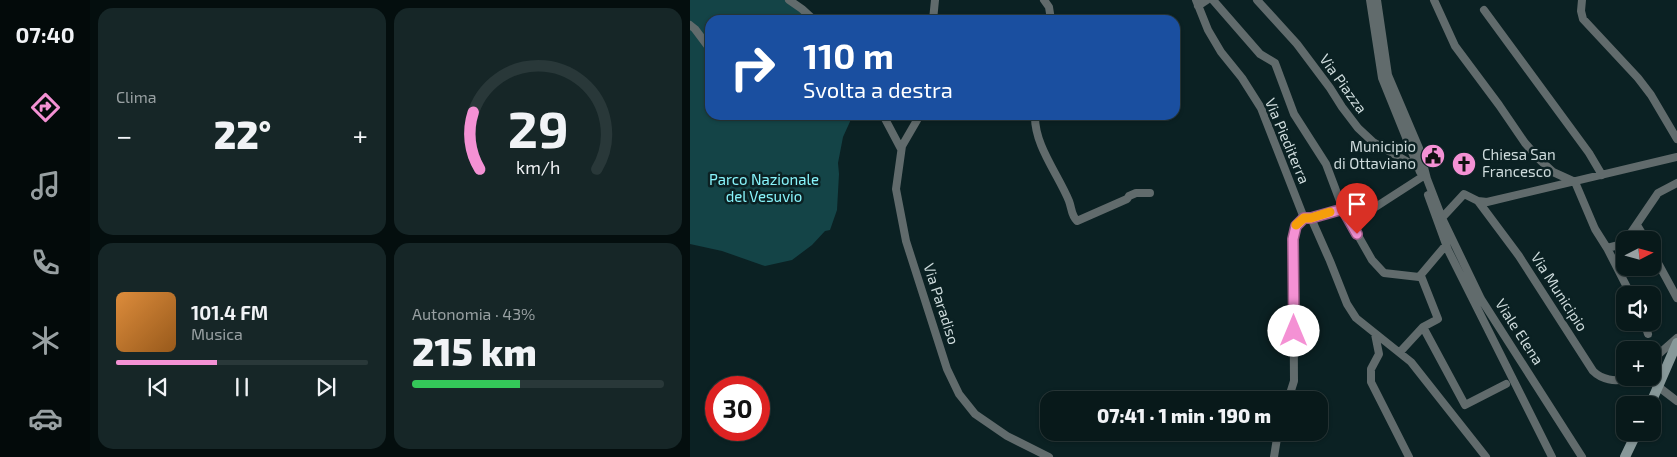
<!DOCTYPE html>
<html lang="it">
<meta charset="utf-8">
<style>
body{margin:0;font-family:"Exo 2",sans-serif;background:#162627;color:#f1f3f6;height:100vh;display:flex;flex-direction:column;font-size:19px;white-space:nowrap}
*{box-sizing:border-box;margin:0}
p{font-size:16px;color:#98a0a2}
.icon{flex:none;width:28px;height:28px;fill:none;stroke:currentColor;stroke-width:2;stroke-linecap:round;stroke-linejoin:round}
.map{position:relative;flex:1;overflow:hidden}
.panel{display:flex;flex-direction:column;gap:8px;padding:8px;background:#040e0e;width:600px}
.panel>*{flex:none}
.hud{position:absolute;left:15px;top:15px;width:475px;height:105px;border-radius:15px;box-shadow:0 1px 4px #0004,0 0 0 1px #293839;background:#1a4fa0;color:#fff;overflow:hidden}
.needle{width:32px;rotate:84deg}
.buttons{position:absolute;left:926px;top:231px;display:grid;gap:10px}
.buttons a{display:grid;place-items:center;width:45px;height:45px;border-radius:10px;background:#08191a;box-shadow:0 1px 4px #0004,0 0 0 1px #293839;font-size:25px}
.speed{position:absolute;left:15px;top:376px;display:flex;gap:10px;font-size:25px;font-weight:700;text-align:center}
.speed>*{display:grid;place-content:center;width:65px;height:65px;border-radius:50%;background:#08191a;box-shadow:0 1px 4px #0004,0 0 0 1px #293839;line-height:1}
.speed .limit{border:8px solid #d22;background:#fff;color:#111}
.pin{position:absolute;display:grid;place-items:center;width:42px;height:42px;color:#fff;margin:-51px -21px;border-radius:50% 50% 50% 0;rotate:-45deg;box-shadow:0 0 5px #0007}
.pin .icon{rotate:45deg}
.me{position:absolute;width:55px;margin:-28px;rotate:0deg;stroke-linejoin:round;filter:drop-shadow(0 0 4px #0008)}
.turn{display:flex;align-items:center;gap:18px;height:105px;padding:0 15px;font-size:22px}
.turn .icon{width:65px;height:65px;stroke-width:2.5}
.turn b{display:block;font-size:35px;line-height:42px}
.big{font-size:38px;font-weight:800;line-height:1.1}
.panel .card{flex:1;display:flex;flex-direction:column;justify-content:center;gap:8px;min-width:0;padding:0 18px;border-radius:15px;background:#162627}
.panel .dial{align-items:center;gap:0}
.dial svg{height:130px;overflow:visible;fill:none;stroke:#293839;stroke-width:7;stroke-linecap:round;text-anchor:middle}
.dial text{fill:#f1f3f6;stroke:none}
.song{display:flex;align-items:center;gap:15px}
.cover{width:60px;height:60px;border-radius:8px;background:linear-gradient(135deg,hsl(30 70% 55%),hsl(30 70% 35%))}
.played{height:5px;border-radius:2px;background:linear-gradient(90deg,#f491d4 40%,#293839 40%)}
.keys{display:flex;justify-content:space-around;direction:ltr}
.heat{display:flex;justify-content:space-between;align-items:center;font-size:28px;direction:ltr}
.charge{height:8px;border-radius:4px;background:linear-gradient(90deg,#34c759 43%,#293839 0)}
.panel .tiles{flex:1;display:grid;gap:8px;grid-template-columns:repeat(2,1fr)}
.trip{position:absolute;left:350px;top:391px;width:288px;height:50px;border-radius:15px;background:#08191a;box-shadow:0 1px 4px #0004,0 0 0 1px #293839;font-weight:800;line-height:50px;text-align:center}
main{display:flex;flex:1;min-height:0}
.tab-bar{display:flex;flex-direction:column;width:90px;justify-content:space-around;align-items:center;background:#030a0a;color:#98a0a2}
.tab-bar .icon{width:35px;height:35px}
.tab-bar .selected{color:#f491d4}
.tab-bar b{font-size:22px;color:#f1f3f6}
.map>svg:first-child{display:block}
</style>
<main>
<nav class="tab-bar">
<b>07:40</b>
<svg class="icon selected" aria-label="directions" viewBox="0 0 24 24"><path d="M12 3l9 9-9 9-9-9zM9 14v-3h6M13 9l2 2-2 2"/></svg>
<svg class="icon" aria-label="music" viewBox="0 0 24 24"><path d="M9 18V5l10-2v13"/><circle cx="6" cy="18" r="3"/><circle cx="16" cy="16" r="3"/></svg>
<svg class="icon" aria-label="phone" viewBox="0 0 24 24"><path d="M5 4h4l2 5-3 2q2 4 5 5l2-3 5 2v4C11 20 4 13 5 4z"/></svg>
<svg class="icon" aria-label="climate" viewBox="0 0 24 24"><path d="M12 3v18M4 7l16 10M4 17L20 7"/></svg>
<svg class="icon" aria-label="car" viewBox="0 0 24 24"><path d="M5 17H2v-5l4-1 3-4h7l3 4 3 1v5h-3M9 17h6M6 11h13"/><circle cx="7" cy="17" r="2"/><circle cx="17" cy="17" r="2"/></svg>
</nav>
<section class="panel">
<div class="tiles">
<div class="card"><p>Clima</p>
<div class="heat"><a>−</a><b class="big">22°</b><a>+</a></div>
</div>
<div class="card dial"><svg viewBox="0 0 100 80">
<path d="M14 69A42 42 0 1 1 86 69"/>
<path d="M14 69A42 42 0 0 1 10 34" stroke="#f491d4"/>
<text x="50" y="56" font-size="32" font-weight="700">29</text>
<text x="50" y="72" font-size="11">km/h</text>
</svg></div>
<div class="card">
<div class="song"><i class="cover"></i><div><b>101.4 FM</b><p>Musica</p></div></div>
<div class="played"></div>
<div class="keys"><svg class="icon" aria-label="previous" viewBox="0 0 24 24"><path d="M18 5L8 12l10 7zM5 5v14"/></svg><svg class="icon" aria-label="pause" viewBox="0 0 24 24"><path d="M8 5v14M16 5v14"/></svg><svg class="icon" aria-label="next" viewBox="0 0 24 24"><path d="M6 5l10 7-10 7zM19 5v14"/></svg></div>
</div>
<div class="card"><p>Autonomia · 43%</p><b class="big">215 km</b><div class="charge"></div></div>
</div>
</section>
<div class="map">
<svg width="987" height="457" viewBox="0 0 987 457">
<rect width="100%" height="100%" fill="#0b2123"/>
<path fill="#144447" d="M0 0H95L98 2H106L129 20H20V115H163L153 137 148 163 149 174 147 210 140 230 135 231 122 245 102 260 75 266 32 251 0 244Z"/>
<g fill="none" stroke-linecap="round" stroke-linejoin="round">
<path stroke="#616b6c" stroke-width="8" d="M99 0 112 9 124 20
M354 0 359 7 361 20
M506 0 518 30 531 52 552 78 571 108 614 218
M523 0 570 54 585 63 604 114 636 164 653 209 682 260 694 273 729 277 756 245
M567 0 607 44 640 88 652 107 668 128 683 142 730 169
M680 0 692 78 730 172
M687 0 698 75 729 148 737 179 752 218 791 299 892 457
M744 0 765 46 809 105 835 143 850 160 863 172 885 182 905 229 917 248 941 295
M892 0 891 11 893 19 948 78 961 95 987 139
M508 6 517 0
M794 10 899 153 912 175
M243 20 245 0
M0 25 5 29 20 49
M193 115 211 149
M230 115 212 146 206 189 216 241 257 369 269 394 285 414 317 436 359 457
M345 115C344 145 368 174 379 201 382 209 381 215 387 221L437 199 439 196 446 193H460
M738 195 758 250 862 457
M788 201 829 256 903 371C911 379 926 383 936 378
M616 218 653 209 684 208 732 177
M621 218 640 261 657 304 666 318 721 362 796 457
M750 220 774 194 788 201 797 202 987 157
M947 225 956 240
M936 240 968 193 987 183
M917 248 933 244 935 241
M962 252 987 298
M731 276 748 319 733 327
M954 322 958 334
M685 334 689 354 681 369V382L719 457
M710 352 733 327 775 405 816 384
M962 360 987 338
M957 378 987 401
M598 400 604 381 603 239 606 226 614 218
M584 457 588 432"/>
<path stroke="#879899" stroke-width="10" d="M960 405 987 343
M935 457 947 432"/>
</g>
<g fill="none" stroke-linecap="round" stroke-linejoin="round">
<g stroke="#9f5e8a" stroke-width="12">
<path id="route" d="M604 331 603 239 606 226 614 218H621L653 209 667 234"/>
</g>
<use href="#route" stroke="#f491d4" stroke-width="9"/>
<path stroke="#f59e0b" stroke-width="9" d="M606 225 614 218H621L640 212"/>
</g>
<defs>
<g id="civic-disc" transform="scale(1.25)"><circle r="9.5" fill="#f491d4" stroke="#0b2123"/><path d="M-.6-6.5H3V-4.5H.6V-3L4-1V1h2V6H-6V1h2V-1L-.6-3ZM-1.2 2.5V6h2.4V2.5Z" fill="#111"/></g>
<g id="church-disc" transform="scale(1.25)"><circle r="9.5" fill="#f491d4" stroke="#0b2123"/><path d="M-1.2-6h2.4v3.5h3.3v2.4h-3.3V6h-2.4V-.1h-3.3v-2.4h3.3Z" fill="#111"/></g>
</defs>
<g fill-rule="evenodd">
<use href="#civic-disc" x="743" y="156"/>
<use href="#church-disc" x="774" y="164"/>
</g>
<g text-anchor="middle" stroke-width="5" stroke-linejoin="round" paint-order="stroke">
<g font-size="15" fill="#cedbdc" stroke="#0b2123">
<text transform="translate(653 84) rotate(54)" y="5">Via Piazza</text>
<text transform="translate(597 141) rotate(67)" y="5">Via Piediterra</text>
<text transform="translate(869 292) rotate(57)" y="5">Via Municipio</text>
<text transform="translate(251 304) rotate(72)" y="5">Via Paradiso</text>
<text transform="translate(829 332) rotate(57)" y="5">Viale Elena</text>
</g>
<g font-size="15" fill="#cedbdc" stroke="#0b2123" text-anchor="end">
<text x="726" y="152">Municipio<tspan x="726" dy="17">di Ottaviano</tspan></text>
<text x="792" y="160" text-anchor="start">Chiesa San<tspan x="792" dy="17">Francesco</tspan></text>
</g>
<g font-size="15" fill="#89f5fc" stroke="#0b2123">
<text x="74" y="185">Parco Nazionale<tspan x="74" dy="17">del Vesuvio</tspan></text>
</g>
</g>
</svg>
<div class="buttons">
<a><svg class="needle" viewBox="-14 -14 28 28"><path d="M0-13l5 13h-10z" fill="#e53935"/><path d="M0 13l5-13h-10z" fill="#98a0a2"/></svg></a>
<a><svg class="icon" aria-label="sound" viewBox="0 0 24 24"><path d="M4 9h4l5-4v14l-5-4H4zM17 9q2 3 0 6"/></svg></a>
<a>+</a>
<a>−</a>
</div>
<div class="speed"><div class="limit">30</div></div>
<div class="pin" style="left:667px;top:234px;background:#d93025"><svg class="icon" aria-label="arrive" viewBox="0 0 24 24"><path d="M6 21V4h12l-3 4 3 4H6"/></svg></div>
<svg class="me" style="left:604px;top:331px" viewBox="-20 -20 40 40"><circle r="19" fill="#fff"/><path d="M0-13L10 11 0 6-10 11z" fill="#f491d4"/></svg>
<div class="trip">07:41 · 1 min · 190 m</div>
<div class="hud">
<div class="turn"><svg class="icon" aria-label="right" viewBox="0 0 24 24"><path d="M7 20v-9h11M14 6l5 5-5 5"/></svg><div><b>110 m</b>Svolta a destra</div></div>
</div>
</div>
</main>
